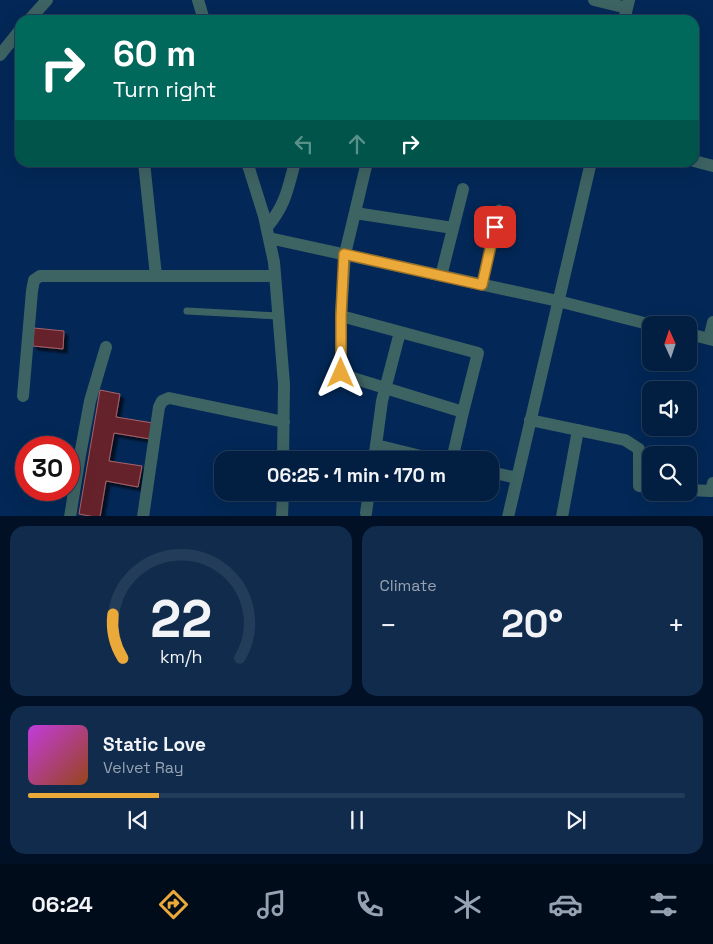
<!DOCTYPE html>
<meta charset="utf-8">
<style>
body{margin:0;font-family:"Space Grotesk",sans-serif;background:#102b4c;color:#f1f3f6;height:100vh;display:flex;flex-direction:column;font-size:19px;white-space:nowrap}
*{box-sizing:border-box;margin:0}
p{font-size:16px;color:#96a2b1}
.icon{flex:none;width:28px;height:28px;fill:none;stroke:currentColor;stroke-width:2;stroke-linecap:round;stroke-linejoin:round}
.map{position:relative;height:516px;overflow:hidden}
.drawer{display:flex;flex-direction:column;gap:10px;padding:10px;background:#011024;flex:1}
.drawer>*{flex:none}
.top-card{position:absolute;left:15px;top:15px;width:684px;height:152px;border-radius:15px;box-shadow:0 5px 20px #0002,0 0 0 1px #233c5a;background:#00695c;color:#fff;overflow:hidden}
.needle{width:32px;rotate:357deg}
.tools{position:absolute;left:642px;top:316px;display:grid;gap:10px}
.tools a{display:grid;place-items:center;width:55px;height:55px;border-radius:10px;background:#021e41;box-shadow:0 5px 20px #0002,0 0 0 1px #233c5a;font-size:25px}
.speed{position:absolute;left:15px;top:436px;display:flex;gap:10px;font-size:25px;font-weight:700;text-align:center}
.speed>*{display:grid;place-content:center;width:65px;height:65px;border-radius:50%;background:#021e41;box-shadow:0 5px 20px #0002,0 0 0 1px #233c5a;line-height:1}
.speed .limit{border:8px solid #d22;background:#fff;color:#111}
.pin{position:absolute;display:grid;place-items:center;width:42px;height:42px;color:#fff;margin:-21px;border-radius:10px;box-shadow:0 2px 8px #0006}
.me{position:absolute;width:55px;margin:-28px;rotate:0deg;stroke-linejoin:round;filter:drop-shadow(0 0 4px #0008)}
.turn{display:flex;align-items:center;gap:18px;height:105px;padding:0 15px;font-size:22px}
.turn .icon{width:65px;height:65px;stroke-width:2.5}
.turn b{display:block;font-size:35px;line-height:42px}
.lanes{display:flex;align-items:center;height:48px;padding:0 15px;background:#0003;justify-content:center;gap:25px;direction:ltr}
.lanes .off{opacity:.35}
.big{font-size:38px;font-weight:700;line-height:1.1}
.drawer .card{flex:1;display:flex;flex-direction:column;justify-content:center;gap:8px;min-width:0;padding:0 18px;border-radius:15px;background:#102b4c}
.drawer .dial{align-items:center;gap:0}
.dial svg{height:130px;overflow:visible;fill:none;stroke:#233c5a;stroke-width:7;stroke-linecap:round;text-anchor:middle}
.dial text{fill:#f1f3f6;stroke:none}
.song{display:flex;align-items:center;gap:15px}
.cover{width:60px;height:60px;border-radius:8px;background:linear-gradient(135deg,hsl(290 70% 55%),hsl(20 70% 35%))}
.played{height:5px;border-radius:2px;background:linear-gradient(90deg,#eba939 20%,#233c5a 20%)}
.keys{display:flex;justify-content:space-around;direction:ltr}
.heat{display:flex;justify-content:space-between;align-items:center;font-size:28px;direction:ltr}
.drawer .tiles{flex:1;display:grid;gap:10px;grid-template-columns:1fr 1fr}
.card:last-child{grid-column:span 2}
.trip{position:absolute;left:214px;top:451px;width:285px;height:50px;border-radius:15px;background:#021e41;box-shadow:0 5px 20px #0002,0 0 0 1px #233c5a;font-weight:700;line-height:50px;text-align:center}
.dock{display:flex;height:80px;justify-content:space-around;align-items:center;background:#010c1a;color:#96a2b1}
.dock .icon{width:35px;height:35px}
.dock .selected{color:#eba939}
.dock b{font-size:22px;color:#f1f3f6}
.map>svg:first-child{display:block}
</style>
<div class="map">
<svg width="713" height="517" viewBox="0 0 713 517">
<defs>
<filter id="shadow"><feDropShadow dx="4" dy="4" stdDeviation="1" flood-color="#0009"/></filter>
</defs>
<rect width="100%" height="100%" fill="#032857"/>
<path fill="#65242b" stroke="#a96166" filter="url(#shadow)" d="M34 328 64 331 63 349 33 346Z
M100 390 120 394 116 417 153 423 150 439 114 433 109 461 142 466 138 487 106 481 100 517H95L79 514Z"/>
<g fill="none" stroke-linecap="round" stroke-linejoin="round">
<path stroke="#3e6363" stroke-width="7" d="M483 285 499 208
M187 311 278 316"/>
<path stroke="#3e6363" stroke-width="12" d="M198 0 204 20
M594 0 627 8
M29 20 47 0
M624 20 629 0
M0 55 20 30
M694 161 713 166
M144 162 156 276
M247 162 264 216 274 262 284 384 283 460
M355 213 453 228
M267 227C285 206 288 189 295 162
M269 238 558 301 652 325
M441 276 463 189
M341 316V373L343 375 463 412 478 353 341 316 345 254 367 162
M689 334 713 340
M709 339 713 322
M23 396 32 291 34 280 40 276H275
M530 420 625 440 639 449V486L651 487
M376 445 437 460
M374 460 382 401 400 332
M452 460 463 412
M490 472 517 478
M689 490 711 491 713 483
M366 513 369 492
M70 517 80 455 90 401 106 347
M143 517 159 407 162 401 169 398 284 422
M282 517 283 492
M508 517 591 162
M562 517 578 430"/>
</g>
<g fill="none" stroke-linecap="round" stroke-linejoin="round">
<g stroke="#996e25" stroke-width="12">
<path id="route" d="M341 373V316L344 254 482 285 495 227"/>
</g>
<use href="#route" stroke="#eba939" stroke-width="9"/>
</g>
</svg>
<div class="tools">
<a><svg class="needle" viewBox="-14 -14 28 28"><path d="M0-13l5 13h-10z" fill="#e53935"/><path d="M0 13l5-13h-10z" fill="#96a2b1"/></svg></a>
<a><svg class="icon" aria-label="sound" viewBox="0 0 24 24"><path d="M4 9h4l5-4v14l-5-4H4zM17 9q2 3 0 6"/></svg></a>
<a><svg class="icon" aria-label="search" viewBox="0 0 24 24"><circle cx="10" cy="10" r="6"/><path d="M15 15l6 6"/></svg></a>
</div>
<div class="speed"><div class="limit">30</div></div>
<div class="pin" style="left:495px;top:227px;background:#d93025"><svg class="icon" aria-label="arrive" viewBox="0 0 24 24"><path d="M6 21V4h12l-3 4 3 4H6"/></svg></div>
<svg class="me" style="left:341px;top:373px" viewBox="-20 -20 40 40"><path d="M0-17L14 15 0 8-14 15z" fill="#eba939" stroke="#fff" stroke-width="4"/></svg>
<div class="trip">06:25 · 1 min · 170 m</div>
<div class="top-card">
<div class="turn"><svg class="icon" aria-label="right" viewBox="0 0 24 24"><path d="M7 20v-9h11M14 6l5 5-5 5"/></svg><div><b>60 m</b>Turn right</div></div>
<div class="lanes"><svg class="icon off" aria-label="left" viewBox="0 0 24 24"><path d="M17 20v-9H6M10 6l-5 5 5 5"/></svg><svg class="icon off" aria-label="ahead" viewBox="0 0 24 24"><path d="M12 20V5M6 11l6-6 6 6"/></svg><svg class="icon" aria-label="right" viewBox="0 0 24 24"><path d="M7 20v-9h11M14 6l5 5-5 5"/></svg></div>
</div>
</div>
<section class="drawer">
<div class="tiles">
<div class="card dial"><svg viewBox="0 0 100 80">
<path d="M14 69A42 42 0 1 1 86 69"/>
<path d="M14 69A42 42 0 0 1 8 42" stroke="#eba939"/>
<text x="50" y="56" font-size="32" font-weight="700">22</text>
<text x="50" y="72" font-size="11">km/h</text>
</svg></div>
<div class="card"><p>Climate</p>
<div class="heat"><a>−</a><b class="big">20°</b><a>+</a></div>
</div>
<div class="card">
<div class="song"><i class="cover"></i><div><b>Static Love</b><p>Velvet Ray</p></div></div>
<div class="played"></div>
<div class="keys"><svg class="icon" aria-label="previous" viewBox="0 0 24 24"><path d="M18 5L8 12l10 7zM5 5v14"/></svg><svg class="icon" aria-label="pause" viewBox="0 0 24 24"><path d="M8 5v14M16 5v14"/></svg><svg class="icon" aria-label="next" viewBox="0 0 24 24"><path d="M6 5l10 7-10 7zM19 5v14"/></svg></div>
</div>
</div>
</section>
<nav class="dock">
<b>06:24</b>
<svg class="icon selected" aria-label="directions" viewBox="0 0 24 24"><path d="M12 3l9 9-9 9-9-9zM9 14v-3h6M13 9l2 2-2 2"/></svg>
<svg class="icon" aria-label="music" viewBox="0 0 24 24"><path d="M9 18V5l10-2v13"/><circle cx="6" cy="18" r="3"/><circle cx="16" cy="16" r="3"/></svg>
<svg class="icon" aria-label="phone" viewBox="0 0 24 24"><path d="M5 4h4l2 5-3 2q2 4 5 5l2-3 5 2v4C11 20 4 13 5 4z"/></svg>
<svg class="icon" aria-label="climate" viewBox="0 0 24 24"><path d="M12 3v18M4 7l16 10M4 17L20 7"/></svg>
<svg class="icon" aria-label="car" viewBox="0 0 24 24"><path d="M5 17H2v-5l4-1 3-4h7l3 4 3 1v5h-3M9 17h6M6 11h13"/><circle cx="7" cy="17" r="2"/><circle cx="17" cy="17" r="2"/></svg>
<svg class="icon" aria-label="filters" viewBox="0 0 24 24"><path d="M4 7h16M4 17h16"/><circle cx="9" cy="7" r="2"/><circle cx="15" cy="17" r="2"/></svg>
</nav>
